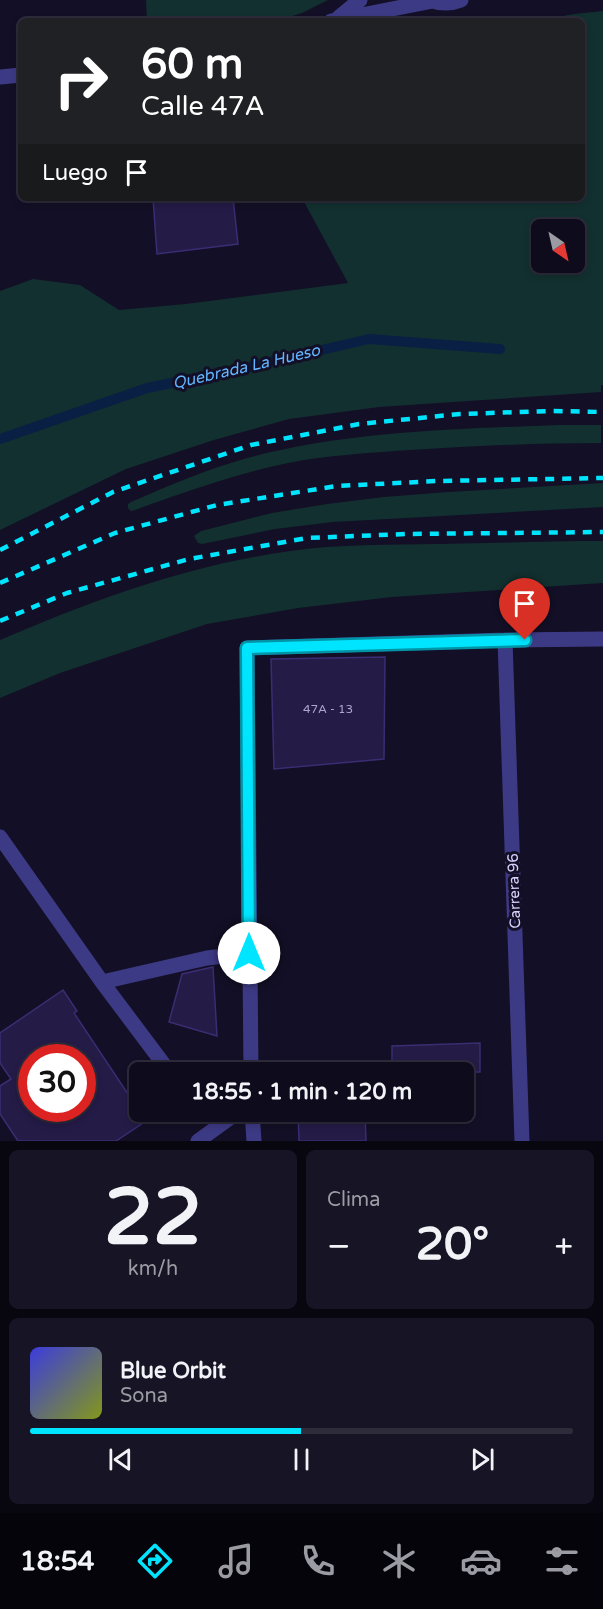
<!DOCTYPE html>
<html lang="es">
<meta charset="utf-8">
<style>
body{margin:0;font-family:"Varela Round",sans-serif;background:#171425;color:#f1f3f6;height:100vh;display:flex;flex-direction:column;font-size:22px;white-space:nowrap}
*{box-sizing:border-box;margin:0}
p{font-size:20px;color:#9b9ba3}
.icon{flex:none;width:33px;height:33px;fill:none;stroke:currentColor;stroke-width:2;stroke-linecap:round;stroke-linejoin:round}
.map{position:relative;height:1141px;overflow:hidden}
.panel{display:flex;flex-direction:column;gap:9px;padding:9px;background:#08060f;flex:1}
.panel>*{flex:none}
.guide{position:absolute;left:18px;top:18px;width:567px;height:183px;border-radius:9px;box-shadow:0 3px 9px #0003,0 0 0 2px #2e2b3b;background:#202124;color:#fff;overflow:hidden}
.needle{width:39px;rotate:146deg}
.buttons{position:absolute;left:531px;top:219px;display:grid;gap:12px}
.buttons a{display:grid;place-items:center;width:54px;height:54px;border-radius:9px;background:#0e0b1c;box-shadow:0 3px 9px #0003,0 0 0 2px #2e2b3b;font-size:30px}
.speed{position:absolute;left:18px;top:1044px;display:flex;gap:12px;font-size:30px;font-weight:700;text-align:center}
.speed>*{display:grid;place-content:center;width:78px;height:78px;border-radius:50%;background:#0e0b1c;box-shadow:0 3px 9px #0003,0 0 0 2px #2e2b3b;line-height:1}
.speed .limit{border:9px solid #d22;background:#fff;color:#111}
.pin{position:absolute;display:grid;place-items:center;width:51px;height:51px;color:#fff;margin:-62px -26px;border-radius:50% 50% 50% 0;rotate:-45deg;box-shadow:0 0 6px #0007}
.pin .icon{rotate:45deg}
.me{position:absolute;width:66px;margin:-33px;rotate:0deg;stroke-linejoin:round;filter:drop-shadow(0 0 4px #0008)}
.turn{display:flex;align-items:center;gap:21px;height:126px;padding:0 24px;font-size:27px}
.turn .icon{width:78px;height:78px;stroke-width:2.5}
.turn b{display:block;font-size:42px;line-height:51px}
.then{display:flex;align-items:center;height:57px;padding:0 24px;background:#0003;gap:12px;font-size:22px}
.big{font-size:45px;font-weight:700;line-height:1.1}
.panel .tile{flex:1;display:flex;flex-direction:column;justify-content:center;gap:9px;min-width:0;padding:0 21px;border-radius:9px;background:#171425}
.panel .dial{align-items:center;gap:0}
.dial b{font-size:78px;line-height:1}
.song{display:flex;align-items:center;gap:18px}
.cover{width:72px;height:72px;border-radius:9px;background:linear-gradient(135deg,hsl(240 70% 55%),hsl(70 70% 35%))}
.played{height:6px;border-radius:3px;background:linear-gradient(90deg,#00e5ff 50%,#2e2b3b 50%)}
.keys{display:flex;justify-content:space-around;direction:ltr}
.heat{display:flex;justify-content:space-between;align-items:center;font-size:33px;direction:ltr}
.panel .tiles{flex:1;display:grid;gap:9px;grid-template-columns:1fr 1fr}
.tile:last-child{grid-column:span 2}
.trip{position:absolute;left:129px;top:1062px;width:345px;height:60px;border-radius:9px;background:#0e0b1c;box-shadow:0 3px 9px #0003,0 0 0 2px #2e2b3b;font-weight:700;line-height:60px;text-align:center}
.dock{display:flex;height:96px;justify-content:space-around;align-items:center;background:#06040b;color:#9b9ba3}
.dock .icon{width:42px;height:42px}
.dock .on{color:#00e5ff}
.dock b{font-size:27px;color:#f1f3f6}
.map>svg:first-child{display:block}
</style>
<div class="map">
<svg width="603" height="1141" viewBox="0 0 603 1141">
<rect width="100%" height="100%" fill="#130f26"/>
<path fill="#12302f" fill-rule="evenodd" d="M146 0H328L302 13 276 21H147Z
M603 11V385H601V392L379 407 289 419 214 440 126 469 0 530V291L33 279 80 285 119 310 186 304 348 283 302 198H582V21H536L574 14ZM542 230H574V262H542Z
M559 425H601V443C537 443 474 446 410 450 369 453 327 455 288 463 235 474 185 492 135 510L131 511 128 508V504L131 502C170 485 210 468 251 457 351 431 456 429 559 425Z
M603 483V507L333 522 275 529 202 544 198 543 194 536 201 531 272 513 327 504 384 497 448 492Z
M603 541V583L392 597 298 608 207 624 60 673 0 698V640C93 600 189 565 290 551 338 544 391 545 439 544 494 543 549 541 603 541Z"/>
<g fill="none" stroke-linecap="round" stroke-linejoin="round">
<path stroke="#0a1f44" stroke-width="10" d="M0 439 147 388 231 371 369 339 500 349"/>
</g>
<path fill="#241b47" stroke="#3b2d73" stroke-width="1.5" fill-rule="evenodd" d="M153 198H233L238 244 157 254Z
M385 657 384 759 274 769 271 659Z
M213 967 217 1036 169 1022 182 974Z
M63 990 77 1011 74 1013 146 1121 116 1141H18L0 1114V1086L11 1079 0 1063V1033ZM32 1058H82V1108H32Z
M480 1043V1072H392V1046Z
M298 1112H365L366 1141H299Z"/>
<g fill="none" stroke-linecap="round" stroke-linejoin="round">
<path stroke="#3d3a85" stroke-width="15" d="M505 640 522 1141
M0 837 102 982 207 958 249 953
M102 982 168 1070
M251 1072 247 648 505 640 603 639
M252 1112 254 1141
M198 1141 238 1112"/>
<path stroke="#3d3a85" stroke-width="15" d="M430 0C440 4 451 4 461 0
M338 18 360 0
M331 21 433 1
M0 77 21 75"/>
<path stroke="#00e5ff" stroke-width="4.5" stroke-dasharray="9 8" stroke-linecap="butt" d="M0 550 113 492 251 445 359 424 460 414 552 411 603 412
M0 583 115 533 217 505 337 486 437 481 603 478
M0 621 67 593 189 559 307 538 406 534 603 532"/>
</g>
<g fill="none" stroke-linecap="round" stroke-linejoin="round">
<g stroke="#0095a6" stroke-width="15">
<path id="route" d="M249 953 247 648 525 640"/>
</g>
<use href="#route" stroke="#00e5ff" stroke-width="10"/>
</g>
<g text-anchor="middle" stroke-width="6" stroke-linejoin="round" paint-order="stroke">
<g font-size="12" fill="#aca6d1">
<text x="328" y="713">47A - 13</text>
</g>
<g font-size="15" fill="#d9d4ff" stroke="#130f26">
<text transform="translate(514 891) rotate(-92)" y="5">Carrera 96</text>
</g>
<g font-size="16" font-style="italic" fill="#62b6ff" stroke="#130f26">
<text transform="translate(246 366) rotate(-13)" y="6">Quebrada La Hueso</text>
</g>
</g>
</svg>
<div class="buttons">
<a><svg class="needle" viewBox="-14 -14 28 28"><path d="M0-13l5 13h-10z" fill="#e53935"/><path d="M0 13l5-13h-10z" fill="#9b9ba3"/></svg></a>
</div>
<div class="speed"><div class="limit">30</div></div>
<div class="pin" style="left:525px;top:640px;background:#d93025"><svg class="icon" aria-label="arrive" viewBox="0 0 24 24"><path d="M6 21V4h12l-3 4 3 4H6"/></svg></div>
<svg class="me" style="left:249px;top:953px" viewBox="-20 -20 40 40"><circle r="19" fill="#fff"/><path d="M0-13L10 11 0 6-10 11z" fill="#00e5ff"/></svg>
<div class="trip">18:55 · 1 min · 120 m</div>
<div class="guide">
<div class="turn"><svg class="icon" aria-label="right" viewBox="0 0 24 24"><path d="M7 20v-9h11M14 6l5 5-5 5"/></svg><div><b>60 m</b>Calle 47A</div></div>
<div class="then">Luego<svg class="icon" aria-label="arrive" viewBox="0 0 24 24"><path d="M6 21V4h12l-3 4 3 4H6"/></svg></div>
</div>
</div>
<section class="panel">
<div class="tiles">
<div class="tile dial"><b>22</b><p>km/h</p></div>
<div class="tile"><p>Clima</p>
<div class="heat"><a>−</a><b class="big">20°</b><a>+</a></div>
</div>
<div class="tile">
<div class="song"><i class="cover"></i><div><b>Blue Orbit</b><p>Sona</p></div></div>
<div class="played"></div>
<div class="keys"><svg class="icon" aria-label="previous" viewBox="0 0 24 24"><path d="M18 5L8 12l10 7zM5 5v14"/></svg><svg class="icon" aria-label="pause" viewBox="0 0 24 24"><path d="M8 5v14M16 5v14"/></svg><svg class="icon" aria-label="next" viewBox="0 0 24 24"><path d="M6 5l10 7-10 7zM19 5v14"/></svg></div>
</div>
</div>
</section>
<nav class="dock">
<b>18:54</b>
<svg class="icon on" aria-label="directions" viewBox="0 0 24 24"><path d="M12 3l9 9-9 9-9-9zM9 14v-3h6M13 9l2 2-2 2"/></svg>
<svg class="icon" aria-label="music" viewBox="0 0 24 24"><path d="M9 18V5l10-2v13"/><circle cx="6" cy="18" r="3"/><circle cx="16" cy="16" r="3"/></svg>
<svg class="icon" aria-label="phone" viewBox="0 0 24 24"><path d="M5 4h4l2 5-3 2q2 4 5 5l2-3 5 2v4C11 20 4 13 5 4z"/></svg>
<svg class="icon" aria-label="climate" viewBox="0 0 24 24"><path d="M12 3v18M4 7l16 10M4 17L20 7"/></svg>
<svg class="icon" aria-label="car" viewBox="0 0 24 24"><path d="M5 17H2v-5l4-1 3-4h7l3 4 3 1v5h-3M9 17h6M6 11h13"/><circle cx="7" cy="17" r="2"/><circle cx="17" cy="17" r="2"/></svg>
<svg class="icon" aria-label="filters" viewBox="0 0 24 24"><path d="M4 7h16M4 17h16"/><circle cx="9" cy="7" r="2"/><circle cx="15" cy="17" r="2"/></svg>
</nav>
